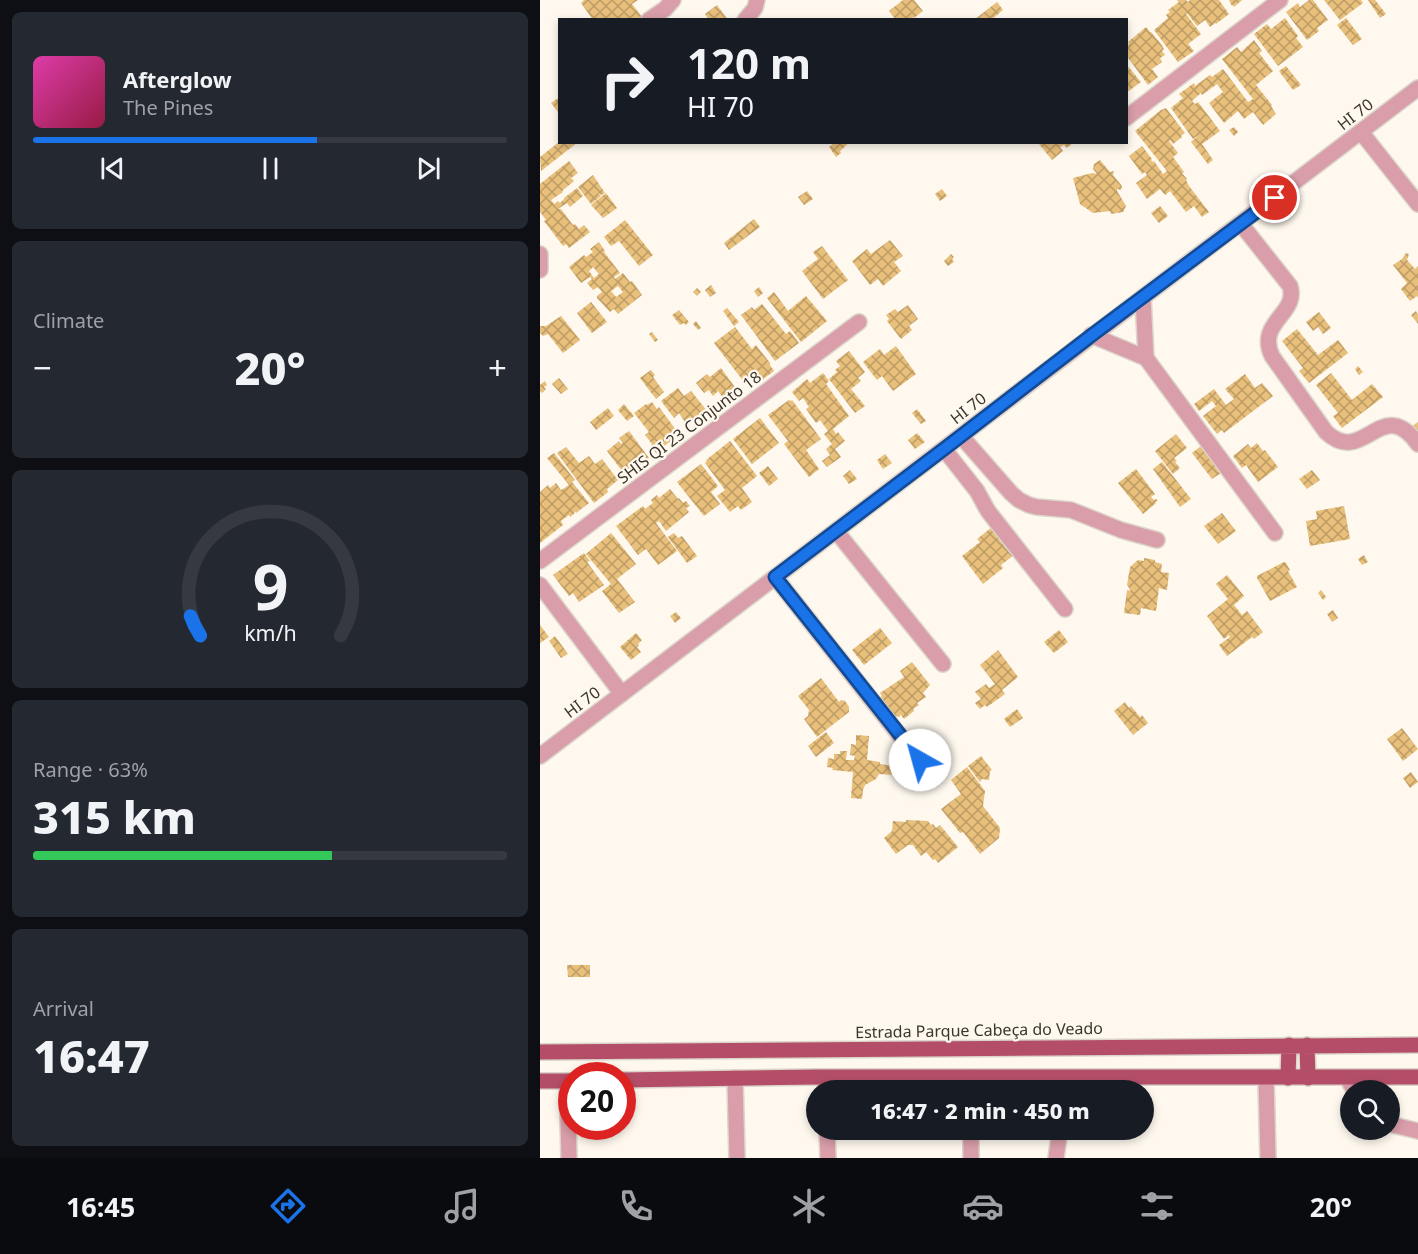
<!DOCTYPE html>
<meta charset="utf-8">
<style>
body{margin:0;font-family:"Noto Sans",sans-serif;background:#242831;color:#f1f3f6;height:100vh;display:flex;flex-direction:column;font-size:22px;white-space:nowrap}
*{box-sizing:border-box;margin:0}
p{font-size:20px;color:#9ea1a6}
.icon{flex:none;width:33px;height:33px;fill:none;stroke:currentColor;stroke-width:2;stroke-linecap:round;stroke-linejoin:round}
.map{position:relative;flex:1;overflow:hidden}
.sheet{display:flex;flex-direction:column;gap:12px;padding:12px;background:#0d0f14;width:540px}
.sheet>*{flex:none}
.top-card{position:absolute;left:18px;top:18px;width:570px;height:126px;border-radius:0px;box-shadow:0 3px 9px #0003;background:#171b24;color:#f1f3f6;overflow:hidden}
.tools{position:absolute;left:800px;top:1080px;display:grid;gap:12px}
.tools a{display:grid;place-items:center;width:60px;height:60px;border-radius:50%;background:#171b24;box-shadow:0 3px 9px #0003;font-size:30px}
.speed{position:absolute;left:18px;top:1062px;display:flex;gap:12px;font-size:30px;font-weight:700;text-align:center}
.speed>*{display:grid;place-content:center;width:78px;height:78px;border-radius:50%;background:#171b24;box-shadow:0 3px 9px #0003;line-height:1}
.speed .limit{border:9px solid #d22;background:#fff;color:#111}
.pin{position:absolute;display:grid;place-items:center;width:51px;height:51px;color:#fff;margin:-26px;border:3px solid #fff;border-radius:50%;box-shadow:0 2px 6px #0007}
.me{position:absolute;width:66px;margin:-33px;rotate:322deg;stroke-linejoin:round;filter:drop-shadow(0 0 4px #0008)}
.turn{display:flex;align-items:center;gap:21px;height:126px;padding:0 30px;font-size:27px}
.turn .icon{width:78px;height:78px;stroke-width:2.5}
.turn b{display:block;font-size:42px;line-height:51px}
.big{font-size:45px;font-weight:800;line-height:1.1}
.sheet .card{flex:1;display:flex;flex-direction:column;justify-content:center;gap:9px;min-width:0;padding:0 21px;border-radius:9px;background:#242831}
.sheet .dial{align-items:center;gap:0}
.dial svg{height:156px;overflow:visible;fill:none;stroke:#363941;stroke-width:7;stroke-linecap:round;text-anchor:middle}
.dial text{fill:#f1f3f6;stroke:none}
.song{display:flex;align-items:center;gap:18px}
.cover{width:72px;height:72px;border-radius:9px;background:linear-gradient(135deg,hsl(320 70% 55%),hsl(340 70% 35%))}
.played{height:6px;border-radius:3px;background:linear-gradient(90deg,#1a73e8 60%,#363941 60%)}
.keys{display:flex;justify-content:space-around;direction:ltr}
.heat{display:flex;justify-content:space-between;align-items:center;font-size:33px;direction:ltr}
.charge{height:9px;border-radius:4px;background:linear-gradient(90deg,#34c759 63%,#363941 0)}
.trip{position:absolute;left:266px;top:1080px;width:348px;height:60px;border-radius:30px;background:#171b24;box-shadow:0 3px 9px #0003;font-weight:800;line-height:60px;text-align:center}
.tabs{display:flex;height:96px;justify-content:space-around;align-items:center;background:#090b0e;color:#9ea1a6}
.tabs .icon{width:42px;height:42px}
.tabs .current{color:#1a73e8}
.tabs b{font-size:27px;color:#f1f3f6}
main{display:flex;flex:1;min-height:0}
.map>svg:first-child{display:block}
</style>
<main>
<section class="sheet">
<div class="card">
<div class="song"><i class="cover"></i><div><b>Afterglow</b><p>The Pines</p></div></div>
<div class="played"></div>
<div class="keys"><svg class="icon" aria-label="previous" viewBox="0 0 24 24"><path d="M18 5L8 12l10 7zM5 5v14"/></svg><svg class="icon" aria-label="pause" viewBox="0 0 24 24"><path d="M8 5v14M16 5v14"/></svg><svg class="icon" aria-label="next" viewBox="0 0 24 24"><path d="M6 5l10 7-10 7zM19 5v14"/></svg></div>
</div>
<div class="card"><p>Climate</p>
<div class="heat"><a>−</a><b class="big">20°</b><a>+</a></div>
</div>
<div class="card dial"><svg viewBox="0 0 100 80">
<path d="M14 69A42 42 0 1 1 86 69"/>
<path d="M14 69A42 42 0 0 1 9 59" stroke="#1a73e8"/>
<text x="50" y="56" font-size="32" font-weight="700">9</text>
<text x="50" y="72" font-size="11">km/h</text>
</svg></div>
<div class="card"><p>Range · 63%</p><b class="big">315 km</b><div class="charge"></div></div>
<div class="card"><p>Arrival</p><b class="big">16:47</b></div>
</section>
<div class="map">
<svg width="878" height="1158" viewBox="0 0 878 1158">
<defs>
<pattern id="building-cross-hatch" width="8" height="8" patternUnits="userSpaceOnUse" patternTransform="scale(1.5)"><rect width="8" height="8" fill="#e8bf7b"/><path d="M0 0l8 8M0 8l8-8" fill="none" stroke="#bd9c65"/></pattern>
</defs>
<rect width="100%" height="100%" fill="#fef8ee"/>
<path fill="url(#building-cross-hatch)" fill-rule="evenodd" d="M44 0H98L92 4 103 18 100 20H53L41 3Z
M363 0H374L383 11 374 18 373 17 370 20H356L349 11Z
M637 0H646L648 2 650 0H679L689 14 676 24 675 23 670 27 665 20 657 26 647 13 646 14 661 34 648 44 654 51 638 62 614 30 628 18 626 15 630 12 628 10 639 2Z
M689 0H702L694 7 693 5 692 6Z
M769 0H773L788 20 777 28 779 31 767 40 746 12 758 3 760 7Z
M784 0H821L823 3 800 20Z
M828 0H835L846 14 840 18Z
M457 2 463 10 451 20H434Z
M177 5 188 20H169L165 14Z
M745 18 758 36 756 38 763 47 738 66 714 34 727 24 731 29Z
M806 18 822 39 813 45 797 25Z
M606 27 610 32H611L621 44 624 49 622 51 625 55 620 58 622 62 612 69 618 77 608 85 586 55V46L589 44 588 42Z
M714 40 722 51 719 53 733 71 716 85 732 105 731 106 736 114 723 125 713 112 704 119 698 111 684 123 669 103 683 92 677 84 662 95 661 93 652 101 655 104 658 102 680 131 662 144 673 160 668 164 651 142 659 135 653 139 631 108 643 98 639 94 654 83 655 86 670 75 672 77 683 69 708 102 713 99 682 59 697 47 701 52Z
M586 64 601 82 586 93Z
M746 66 761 85 753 90 739 71Z
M20 97V111L18 112 11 103Z
M626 108 645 133 641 136 642 137 633 144 630 140 629 141 638 153 633 157 644 172 642 173 647 179 646 180 649 186 669 212 662 217 654 206 646 212 630 191 625 195 620 189 607 199 596 183 607 175 605 172 602 174 589 156 602 146 612 159 611 160 613 162 614 161 623 174 627 171 595 131 621 110Z
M694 127 698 132 694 136 689 130Z
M19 142H38L1 171 0 157Z
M295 142H310L300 151 301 153 296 157 289 147Z
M501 142H534L527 148 524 145 520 147 523 151 512 160 499 144Z
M560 160 570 172 574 171 573 175 582 186 581 190 577 189V191L586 206 583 212 571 214 570 211 553 213 540 204 533 178 552 173 557 174 553 169 554 164Z
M29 161 38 173 31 178 34 181 22 191 23 192 11 200 14 204 18 201 20 203 24 199V198L37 188 43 196 30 207 27 203 18 209H21L33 225 35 224 39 229 44 225 50 232 29 248 26 244 23 246 4 221 6 220 0 212V184Z
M53 175 65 193 61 195 57 192 61 196 51 204 38 187Z
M402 189 407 196 400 201 395 194Z
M267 191 273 199 264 205 258 197Z
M66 193 77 208 63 218 51 205Z
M620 206 628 216 619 223 611 213Z
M214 219 220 227 189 250 184 243Z
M85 220 113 255 99 266 79 241 71 246 64 237Z
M350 240 363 256 354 262 361 271 343 286 338 279 330 285 312 261 327 249 331 254Z
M59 242 65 251 64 252 80 273 74 277 75 279 83 273 90 282 92 281 102 295 78 314 74 309 70 312 57 298V296L62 292 58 287 53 290 47 283 52 279 50 277 41 283 29 267 44 255 46 257 53 252 50 249ZM53 267 59 274 54 278 49 271ZM78 286 83 292 76 297 71 291Z
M282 246 308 280 283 299 262 271 278 259 273 252Z
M866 253 869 254 867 260 875 269 878 266V298L877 296 870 301 861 289 867 283 853 265 862 259Z
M411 254 414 257 412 259 414 262 408 266 404 261Z
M171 285 176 293 170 297 165 290Z
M219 287 223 293 218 297 214 291Z
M157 288 161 292 157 296 153 292Z
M234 292 248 311 266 296 287 321 261 342 227 298Z
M51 302 67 322 52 333 37 313Z
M222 304 246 334 250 331 259 343 235 361 201 315 212 307 214 310Z
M368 305 378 319 369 326 372 330 361 339 347 321 349 319 346 315 355 309 358 312Z
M187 308 199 322 194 326 183 311Z
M139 310 149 322 146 325 144 323 140 325 132 315Z
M876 311 878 315V324L871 315Z
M779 312 791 328 783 334 778 327 773 331 766 322Z
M21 316 40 340 23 353 8 334 3 336 0 333V326H6Z
M156 321 161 328 158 330 153 324Z
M195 327 212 349 216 345 230 363V365L234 371 222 380 216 373 204 382 174 343Z
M757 329 778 355 798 340 808 353 769 383 759 371 763 368 742 341Z
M112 332 118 340 115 342 109 334Z
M356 346 376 374 353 391 342 376 337 380 323 362 340 349 344 355Z
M309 351 325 372 318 378 321 381 311 389 325 406 315 413 289 379 297 372 295 370 300 366 296 361Z
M818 366 823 372 819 375 815 369Z
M181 368 197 390 184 399 178 391 173 396 169 390 164 393 156 383 167 374 170 377Z
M111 370 115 375 113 377 124 392 116 399 100 378Z
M283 373 289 381 286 384 309 416 293 429 296 434 298 432 305 441 295 449 301 457 287 467 282 461 290 455 286 449 292 444 284 434 288 431 280 420 276 423 266 409 269 407 263 398 259 401 252 392 267 379 270 383Z
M791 373 812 400 832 384 843 397 802 428 793 416 798 413 776 385Z
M705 374 715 388 722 383 733 396 684 433 682 430 677 434 663 416 676 406 672 401 659 411 654 404 674 389 686 405 694 399 685 389Z
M19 378 28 389 21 394 12 384Z
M5 381 7 385 4 387 6 389 2 393 0 391V385Z
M138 388 144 396 151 391 168 412 154 422 151 418 145 422 139 413 134 418 121 401Z
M249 400 251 401 252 400 281 439 266 450 279 469 269 477 244 444 248 441 228 415Z
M112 402 117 409 119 407 139 434 116 453 111 445 112 444 105 435 109 432 94 413 106 404 107 405Z
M84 404 94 416 87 421 78 410Z
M68 408 74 416 56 430 50 422Z
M377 409 386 421 381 424 372 413Z
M220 418 239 443 212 464 193 439Z
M878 422V442L868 429Z
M89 431 109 458 90 473 86 468 82 471 67 451 79 441 81 444 83 443 79 438Z
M377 433 385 442 375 449 368 440Z
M636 434 647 448 634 458 637 461 635 462 640 468 633 474 615 451Z
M190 441 217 476 202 488 212 502 201 510 198 506 190 512 177 496 185 490 165 463 167 461 166 460Z
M717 443 723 451 725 450 738 467 718 482 706 465 702 468 693 456 708 444 711 448Z
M661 446 681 473 672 479 652 453Z
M26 447 39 463 49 456 55 464 62 459 78 480 67 489 68 492 54 503 17 453Z
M14 453 35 480 32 482 49 503 36 513 35 511 34 514 30 517 29 515 21 521 23 525 0 543V492L8 485 10 488 16 483 21 490 29 485 7 458Z
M345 454 352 463 343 469 337 460Z
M622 462 651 499 640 507 613 469Z
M161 464 178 486 171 492 180 504 164 516 137 482Z
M228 466 238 479 229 486 219 473Z
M596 469 615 494 611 497 614 500 616 499 618 501 615 502 616 503 603 514 578 483Z
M310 470 317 479 309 484 303 476Z
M772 470 780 480 767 489 759 479Z
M130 489 138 499 139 498 143 503 146 501 150 506 146 508 149 512 126 531 119 521 116 523 137 551 118 565 106 549 98 555 76 526 103 506 105 509 113 503 111 500 117 495 119 498Z
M804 506 810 539 770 546 766 521 777 519 776 511Z
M682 513 696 531 678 544 664 526Z
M452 527 474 555 461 565 463 568 443 584 422 556 440 542 437 539Z
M71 533 96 564 77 579 95 602 79 613 62 591 71 584 46 554Z
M134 533 138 538 142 536 157 556 147 563 128 537Z
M44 553 50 561 47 562 64 585 39 602 33 593 29 596 13 575Z
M824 555 828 562 822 565 818 559Z
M604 558 615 560V562L622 564 621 572 629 573 627 590 619 588 616 611 601 608 600 615 584 613 587 590 591 591 587 585 590 567 598 560 604 561Z
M744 562 746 563 750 570 748 571 757 587 730 601 717 578V576Z
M687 575 704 596 694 605 702 615 707 611 723 632 714 639 712 637 687 656 679 645 690 637 689 635 684 639 667 616 688 599 676 584Z
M781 590 786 597 783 600 778 593Z
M793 610 798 618 792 622 787 614Z
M136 612 141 618 135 623 130 616Z
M0 625 9 637 0 643Z
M340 628 352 643 324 665 312 650Z
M519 630 528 642 514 653 504 642Z
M96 633 102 640 98 644 99 645 97 647 101 652 91 660 80 647Z
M15 636 28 654 21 658 9 641Z
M458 650 478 677 462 690 465 694 447 707 445 705 440 709 435 703 441 699 435 692 446 684 449 688 455 684 440 665Z
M372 662 390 685 383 693 386 697 377 703 379 705 373 709 374 711 364 719 360 714V717L351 715 352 713 340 698 342 696 340 693 364 677 360 671Z
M281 678 299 702 301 700 305 701 309 707V712L277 737 264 719 268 716 269 710 258 696Z
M585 702 589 708 591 706 600 717 602 715 608 723 593 735 574 711Z
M477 709 483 718 470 727 464 719Z
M862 728 878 749 863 761 847 739Z
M286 732 294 743 276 757 268 746Z
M316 735 329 736 327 760 340 762V764L353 766 352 775 339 774 336 779 325 785 323 790 322 799 311 798 313 772 292 770 293 768 287 767 288 758 294 759V754H300V751H307L306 760H314L315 756 310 755 311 744 316 745Z
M441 756 452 770 450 771 449 780 442 779 440 782 428 766Z
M427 767 445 791 443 806 460 828 459 838 440 854 423 832 420 833 401 809 421 794 411 780Z
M871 772 878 782 870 788 863 778Z
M366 820 388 821 391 825 393 824 396 828 400 825 418 847 398 863 395 859 393 860 386 852 381 856 373 845H368L356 854 344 838 352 831 353 821 366 822Z
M27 965H50V977H28Z"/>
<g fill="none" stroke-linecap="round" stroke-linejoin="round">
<g stroke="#dbd5cb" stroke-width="18">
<path id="minor" d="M109 20 125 9 133 0
M205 20 215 8 217 0
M586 118 740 0
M821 132 878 204
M701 224 750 286C759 314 716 322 732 356L786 432C824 468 841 393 878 444
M0 254V270
M603 297 606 358
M551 335 606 358 735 533
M421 436 471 493 479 500 489 505 497 507 531 510 581 530 617 540
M404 449 437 491 448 511 525 609
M296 531 403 664
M0 561 319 322
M235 577 379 760
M0 585 82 694
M0 756 878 88
M285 1077V1090
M430 1077V1090
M195 1078 197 1158
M726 1078 728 1158
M807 1078 814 1090
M27 1081 29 1158
M523 1090V1078
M849 1124 878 1131
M287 1130 288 1158
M431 1130V1158
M516 1158 520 1130"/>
</g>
<g stroke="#dbd5cb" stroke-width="18">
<path id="major" d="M767 1045 768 1078
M0 1052 878 1045
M748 1078 749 1045
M82 1080 277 1077H878
M0 1081H32"/>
</g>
<use href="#minor" stroke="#d99ea9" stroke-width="15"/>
<use href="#major" stroke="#b44e68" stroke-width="15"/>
</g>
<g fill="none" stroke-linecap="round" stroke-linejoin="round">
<g stroke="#114b97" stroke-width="15">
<path id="route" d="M380 760 235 577 404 449 552 335 735 198"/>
</g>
<use href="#route" stroke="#1a73e8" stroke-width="10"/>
</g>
<g text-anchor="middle" stroke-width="4.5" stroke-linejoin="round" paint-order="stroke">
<g font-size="16" fill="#3b362c" stroke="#fef8ee">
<text transform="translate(815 114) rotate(-38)" y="6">HI 70</text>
<text transform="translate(428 408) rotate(-38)" y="6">HI 70</text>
<text transform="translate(149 427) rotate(-37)" y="6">SHIS QI 23 Conjunto 18</text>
<text transform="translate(42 702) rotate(-37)" y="6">HI 70</text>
<text transform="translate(439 1030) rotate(-1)" y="6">Estrada Parque Cabeça do Veado</text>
</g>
</g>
</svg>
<div class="tools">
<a><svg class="icon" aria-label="search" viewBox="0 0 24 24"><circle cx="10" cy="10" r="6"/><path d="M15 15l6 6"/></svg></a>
</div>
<div class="speed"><div class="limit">20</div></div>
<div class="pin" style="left:735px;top:198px;background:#d93025"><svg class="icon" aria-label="arrive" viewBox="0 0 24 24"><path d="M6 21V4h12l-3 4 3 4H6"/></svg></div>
<svg class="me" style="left:380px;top:760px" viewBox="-20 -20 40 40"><circle r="19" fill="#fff"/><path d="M0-13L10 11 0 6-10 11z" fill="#1a73e8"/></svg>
<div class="trip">16:47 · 2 min · 450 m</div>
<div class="top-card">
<div class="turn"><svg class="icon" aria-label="right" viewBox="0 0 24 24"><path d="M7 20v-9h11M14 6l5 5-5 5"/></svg><div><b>120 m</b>HI 70</div></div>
</div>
</div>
</main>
<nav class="tabs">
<b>16:45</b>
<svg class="icon current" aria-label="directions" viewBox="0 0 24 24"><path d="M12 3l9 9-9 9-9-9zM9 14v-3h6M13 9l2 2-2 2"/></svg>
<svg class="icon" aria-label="music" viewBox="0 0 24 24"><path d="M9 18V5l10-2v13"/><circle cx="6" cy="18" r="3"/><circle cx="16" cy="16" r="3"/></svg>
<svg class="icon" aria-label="phone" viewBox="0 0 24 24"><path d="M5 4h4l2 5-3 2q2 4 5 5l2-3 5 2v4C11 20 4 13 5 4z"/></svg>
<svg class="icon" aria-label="climate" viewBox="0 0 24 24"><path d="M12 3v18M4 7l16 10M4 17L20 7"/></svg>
<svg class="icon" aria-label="car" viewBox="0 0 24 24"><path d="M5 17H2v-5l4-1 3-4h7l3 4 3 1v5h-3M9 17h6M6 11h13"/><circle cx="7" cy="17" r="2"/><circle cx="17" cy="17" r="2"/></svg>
<svg class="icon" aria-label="filters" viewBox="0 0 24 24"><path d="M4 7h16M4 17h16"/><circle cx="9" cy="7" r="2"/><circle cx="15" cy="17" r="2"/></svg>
<b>20°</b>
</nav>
